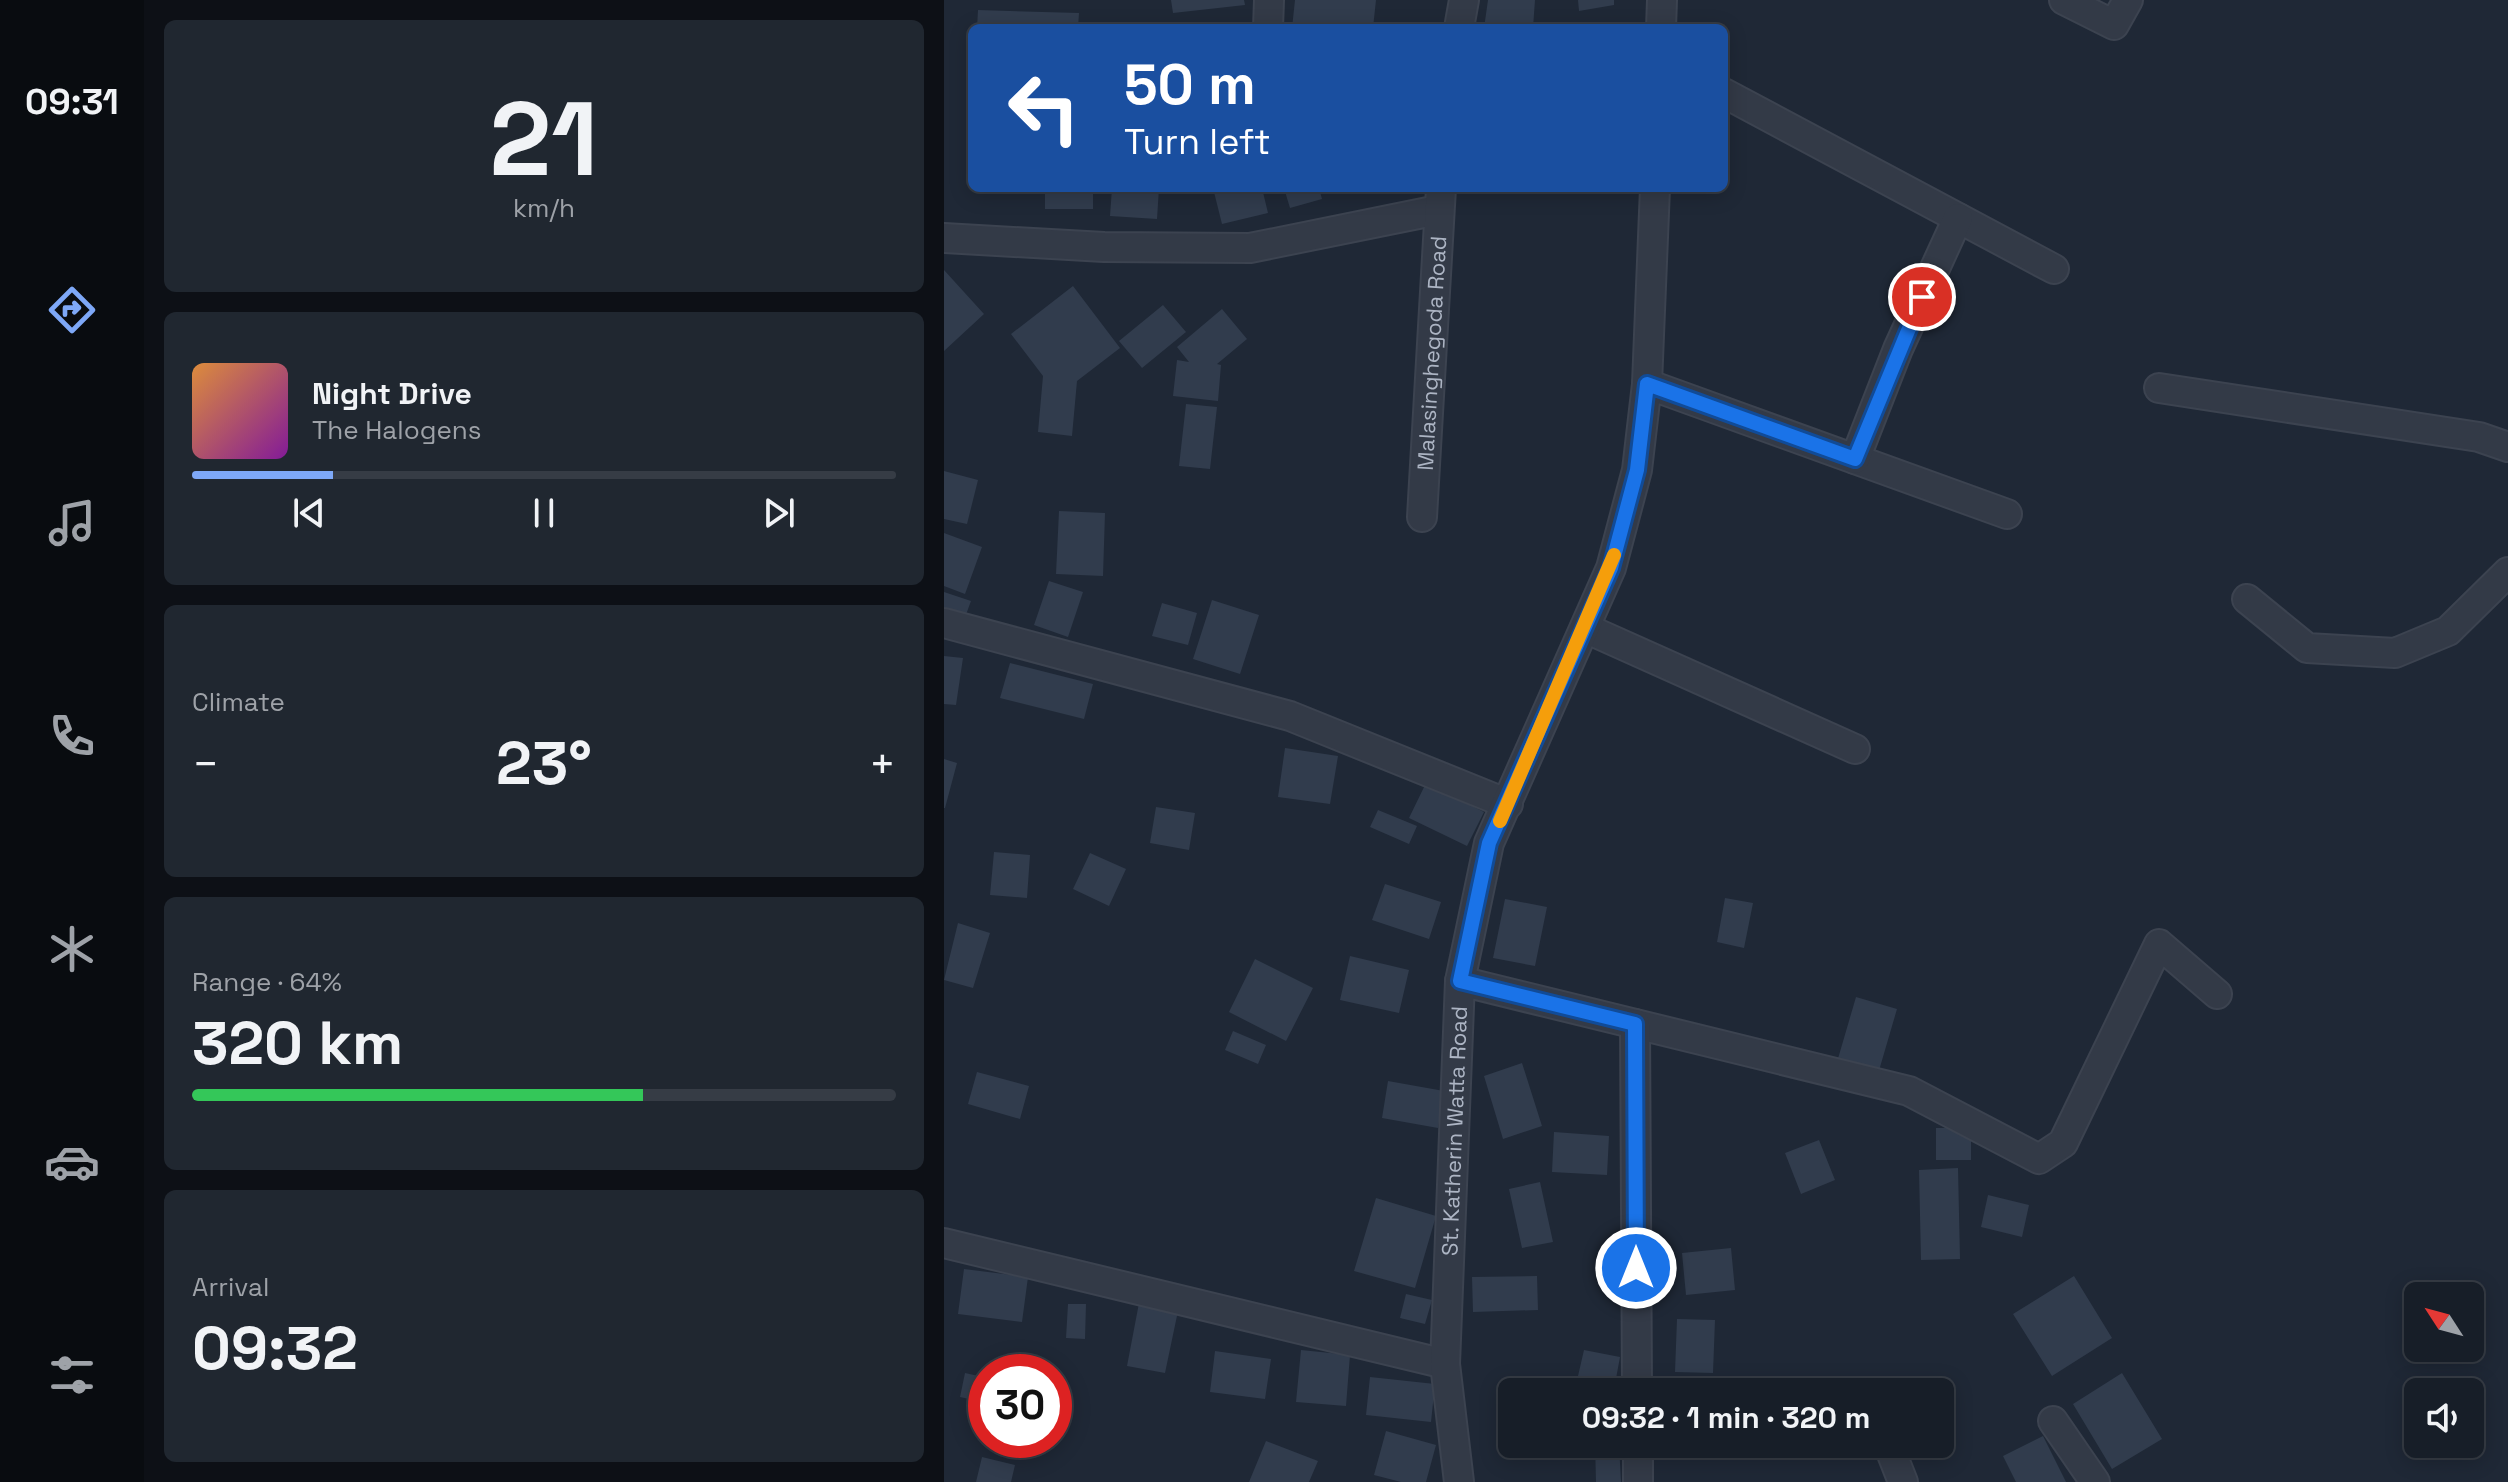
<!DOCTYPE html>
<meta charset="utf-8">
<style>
body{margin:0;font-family:"Space Grotesk",sans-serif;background:#202730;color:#f1f3f6;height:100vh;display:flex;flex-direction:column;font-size:30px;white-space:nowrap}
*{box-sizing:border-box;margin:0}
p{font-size:26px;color:#9ea2a8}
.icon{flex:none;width:44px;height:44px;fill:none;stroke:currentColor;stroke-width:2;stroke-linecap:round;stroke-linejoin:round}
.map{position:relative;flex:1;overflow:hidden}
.details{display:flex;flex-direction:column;gap:20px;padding:20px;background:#0d1016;width:800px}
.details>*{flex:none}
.banner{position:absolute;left:24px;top:24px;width:760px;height:168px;border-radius:12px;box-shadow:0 4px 20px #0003,0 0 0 2px #363c45;background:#1a4fa0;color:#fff;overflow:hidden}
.needle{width:52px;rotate:306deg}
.tools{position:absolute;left:1460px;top:1282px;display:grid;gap:16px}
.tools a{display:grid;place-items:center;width:80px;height:80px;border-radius:12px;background:#171e28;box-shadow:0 4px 20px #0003,0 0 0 2px #363c45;font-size:40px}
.speed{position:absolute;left:24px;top:1354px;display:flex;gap:16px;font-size:40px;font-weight:700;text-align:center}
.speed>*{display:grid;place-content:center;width:104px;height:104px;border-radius:50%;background:#171e28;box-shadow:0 4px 20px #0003,0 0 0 2px #363c45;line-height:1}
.speed .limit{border:12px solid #d22;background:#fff;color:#111}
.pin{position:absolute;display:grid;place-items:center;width:68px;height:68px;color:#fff;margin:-34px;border:4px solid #fff;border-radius:50%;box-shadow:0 2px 8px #0007}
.me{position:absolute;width:88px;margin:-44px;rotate:0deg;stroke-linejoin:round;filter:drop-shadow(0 0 6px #0008)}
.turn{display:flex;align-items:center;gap:28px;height:168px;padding:0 24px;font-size:36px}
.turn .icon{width:104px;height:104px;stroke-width:2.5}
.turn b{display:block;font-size:56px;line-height:68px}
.big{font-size:60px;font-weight:700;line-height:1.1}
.details .tile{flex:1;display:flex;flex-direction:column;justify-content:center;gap:12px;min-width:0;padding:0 28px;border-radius:12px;background:#202730}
.details .dial{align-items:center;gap:0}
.dial b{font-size:104px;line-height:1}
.song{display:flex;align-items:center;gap:24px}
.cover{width:96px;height:96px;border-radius:12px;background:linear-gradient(135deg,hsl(30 70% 55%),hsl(290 70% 35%))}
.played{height:8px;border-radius:4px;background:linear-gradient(90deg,#7ea8f7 20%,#363c45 20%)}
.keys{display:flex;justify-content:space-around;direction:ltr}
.heat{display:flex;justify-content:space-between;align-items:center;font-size:44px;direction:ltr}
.charge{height:12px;border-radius:6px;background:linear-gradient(90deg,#34c759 64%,#363c45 0)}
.trip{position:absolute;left:554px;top:1378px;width:456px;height:80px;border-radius:12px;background:#171e28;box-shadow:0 4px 20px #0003,0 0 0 2px #363c45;font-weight:700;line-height:80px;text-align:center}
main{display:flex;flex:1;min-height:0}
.menu{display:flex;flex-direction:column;width:144px;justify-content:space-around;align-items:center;background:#090c10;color:#9ea2a8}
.menu .icon{width:56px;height:56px}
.menu .on{color:#7ea8f7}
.menu b{font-size:36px;color:#f1f3f6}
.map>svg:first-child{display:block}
</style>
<main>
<nav class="menu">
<b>09:31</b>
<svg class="icon on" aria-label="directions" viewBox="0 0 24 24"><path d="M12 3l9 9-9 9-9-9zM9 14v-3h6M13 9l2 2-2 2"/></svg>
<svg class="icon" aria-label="music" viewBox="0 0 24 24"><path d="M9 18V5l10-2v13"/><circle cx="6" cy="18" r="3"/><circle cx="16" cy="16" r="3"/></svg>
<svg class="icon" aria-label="phone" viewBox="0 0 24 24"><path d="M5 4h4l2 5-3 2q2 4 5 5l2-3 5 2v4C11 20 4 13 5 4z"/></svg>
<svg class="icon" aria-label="climate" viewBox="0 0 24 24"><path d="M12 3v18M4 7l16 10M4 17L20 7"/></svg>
<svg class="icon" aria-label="car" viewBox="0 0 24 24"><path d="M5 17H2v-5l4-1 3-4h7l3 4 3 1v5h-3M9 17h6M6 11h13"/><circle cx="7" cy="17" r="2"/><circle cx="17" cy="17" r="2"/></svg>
<svg class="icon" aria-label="filters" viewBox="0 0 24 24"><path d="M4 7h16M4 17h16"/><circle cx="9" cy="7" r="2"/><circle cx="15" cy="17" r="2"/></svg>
</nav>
<section class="details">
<div class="tile dial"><b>21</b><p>km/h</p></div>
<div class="tile">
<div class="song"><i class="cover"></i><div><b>Night Drive</b><p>The Halogens</p></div></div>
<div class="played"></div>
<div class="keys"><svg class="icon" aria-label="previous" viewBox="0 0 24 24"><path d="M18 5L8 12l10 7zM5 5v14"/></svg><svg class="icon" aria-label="pause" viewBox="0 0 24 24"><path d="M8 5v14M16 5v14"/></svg><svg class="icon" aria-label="next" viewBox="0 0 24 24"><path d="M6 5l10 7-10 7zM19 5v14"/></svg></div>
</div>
<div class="tile"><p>Climate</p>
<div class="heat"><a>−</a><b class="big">23°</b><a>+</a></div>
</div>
<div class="tile"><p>Range · 64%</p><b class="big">320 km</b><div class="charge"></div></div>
<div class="tile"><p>Arrival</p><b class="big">09:32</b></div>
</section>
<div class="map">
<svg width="1564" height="1482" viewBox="0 0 1564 1482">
<rect width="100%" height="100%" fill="#1f2836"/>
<path fill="#313c4d" d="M227 0H300L301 5 229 13Z
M351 0H432L429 28H348Z
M544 0H591L589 28H540Z
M634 0H670V5L635 11Z
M34 10 135 13 134 28H33Z
M101 188H149V209H101Z
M168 188H215L213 219 166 216Z
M269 188H318L324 213 278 224Z
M340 188H375L378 199 346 208Z
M0 270 40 314 0 351Z
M129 286 176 348 133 381 128 436 94 432 99 376 67 334Z
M219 305 242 332 198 368 175 341Z
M278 309 303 339 273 364 277 365 274 401 229 396 233 360 245 362 233 347Z
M242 404 273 407 266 469 235 466Z
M0 471 34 480 23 524 0 519Z
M115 511 161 513 159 576 112 574Z
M0 533 38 547 21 594 0 586Z
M105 581 139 592 124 637 90 625Z
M0 592 27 601 20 620 0 612Z
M268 600 315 615 296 674 249 659Z
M218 603 253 613 244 645 208 636Z
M0 656 19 658 12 705 0 704Z
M66 663 149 684 140 719 56 698Z
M341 748 394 756 386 804 334 797Z
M0 759 13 763 1 808H0Z
M482 783 540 812 523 846 465 818Z
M212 807 251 813 245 850 206 843Z
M434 810 473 826 465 844 426 827Z
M50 852 86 855 83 898 46 895Z
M146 853 182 869 165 906 129 889Z
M441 884 497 902 485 939 428 920Z
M781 898 809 903 800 948 773 942Z
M561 899 603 907 591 966 549 958Z
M14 923 46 933 29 988 0 980Z
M406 956 465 970 455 1013 396 1000Z
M311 959 369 988 342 1041 285 1012Z
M912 997 953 1009 934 1074 893 1062Z
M289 1031 322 1045 314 1064 281 1050Z
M578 1063 598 1126 559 1139 540 1076Z
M33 1072 85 1086 76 1119 24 1104Z
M444 1081 500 1091 494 1128 438 1118Z
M992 1128H1027V1160H992Z
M610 1132 665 1136 663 1175 608 1172Z
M875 1140 891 1180 857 1194 841 1153Z
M1014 1168 1016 1259 977 1260 975 1170Z
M596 1182 609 1242 578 1248 565 1189Z
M1044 1195 1085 1205 1078 1237 1037 1227Z
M432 1198 492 1216 471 1288 410 1271Z
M787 1248 791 1290 742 1295 738 1253Z
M20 1269 84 1277 78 1322 14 1314Z
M593 1276 594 1310 529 1312 528 1277Z
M1130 1276 1168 1338 1108 1376 1069 1314Z
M462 1294 488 1300 481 1324 456 1318Z
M195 1303 234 1311 221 1373 183 1366Z
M124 1304H142L141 1339 122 1338Z
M733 1319 771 1320 769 1373 731 1372Z
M357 1350 406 1355 402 1406 352 1402Z
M640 1350 676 1357 671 1384 634 1376Z
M271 1351 327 1359 321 1399 266 1392Z
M21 1373 39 1377 34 1401 16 1397Z
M1178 1373 1218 1439 1168 1469 1129 1404Z
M426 1377 491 1384 487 1422 422 1415Z
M442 1431 492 1445 482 1482H457L430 1475Z
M1099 1436 1122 1482H1072L1059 1456Z
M322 1441 374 1461 365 1482H305Z
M651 1444H675L677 1482H652Z
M38 1457 71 1465 67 1482H32Z"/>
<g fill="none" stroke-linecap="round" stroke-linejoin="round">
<g stroke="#3c4350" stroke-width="32">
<g id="street">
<path d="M1120 0 1170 25 1184 0"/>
<path d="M324 28 325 0"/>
<path d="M515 28 520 0"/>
<path d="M717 28 718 0"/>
<path d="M780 93 1110 269"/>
<path d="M0 238 160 247 306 248 494 210"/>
<path d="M703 384 1063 514"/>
<path d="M1215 388 1535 437 1564 447"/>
<path d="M911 459 954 349 1014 218"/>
<path id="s1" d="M478 517 497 188"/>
<path d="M1303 599 1363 648 1451 653 1504 631 1564 572"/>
<path d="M0 623 346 716 564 804"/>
<path d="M641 628 911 749"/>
<path d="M516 981 965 1091 1095 1159 1119 1143 1215 944 1273 994"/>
<path d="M691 1024 693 1392"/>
<path d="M0 1243 501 1364"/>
<path d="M1109 1421 1151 1482"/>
<path d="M694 1444V1482"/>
<path d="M944 1444 959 1482"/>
<path id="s2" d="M515 1482 501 1364 516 981 545 843 667 568 693 470 703 384 711 188"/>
</g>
</g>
<use href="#street" stroke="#333a47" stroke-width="28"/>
</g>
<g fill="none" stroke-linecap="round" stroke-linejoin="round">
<g stroke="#114b97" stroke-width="20">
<path id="route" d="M692 1268 691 1024 516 981 545 843 667 568 693 470 703 384 911 459 978 297"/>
</g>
<use href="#route" stroke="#1a73e8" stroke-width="14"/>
<path stroke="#f59e0b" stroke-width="14" d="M556 821 670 555"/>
</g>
<g text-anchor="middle" stroke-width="8" stroke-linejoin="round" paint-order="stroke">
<g font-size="22" fill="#adb5c4" stroke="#181f2b">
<text dy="8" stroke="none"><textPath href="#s1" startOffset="164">Malasinghegoda Road</textPath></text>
<text dy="8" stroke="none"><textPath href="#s2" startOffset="352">St. Katherin Watta Road</textPath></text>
</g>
</g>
</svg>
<div class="tools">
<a><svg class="needle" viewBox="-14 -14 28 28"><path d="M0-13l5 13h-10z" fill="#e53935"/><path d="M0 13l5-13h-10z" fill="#9ea2a8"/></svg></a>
<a><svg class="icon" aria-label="sound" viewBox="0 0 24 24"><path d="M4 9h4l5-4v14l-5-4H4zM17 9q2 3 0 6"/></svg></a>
</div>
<div class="speed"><div class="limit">30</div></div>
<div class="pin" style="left:978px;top:297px;background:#d93025"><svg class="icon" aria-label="arrive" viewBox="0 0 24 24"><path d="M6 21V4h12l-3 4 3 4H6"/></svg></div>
<svg class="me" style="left:692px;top:1268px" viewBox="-20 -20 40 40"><circle r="17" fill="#1a73e8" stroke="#fff" stroke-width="3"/><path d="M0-11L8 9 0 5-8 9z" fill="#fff"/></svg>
<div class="trip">09:32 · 1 min · 320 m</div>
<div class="banner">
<div class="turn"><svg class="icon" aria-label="left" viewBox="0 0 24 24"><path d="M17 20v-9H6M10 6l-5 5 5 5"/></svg><div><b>50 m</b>Turn left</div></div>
</div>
</div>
</main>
